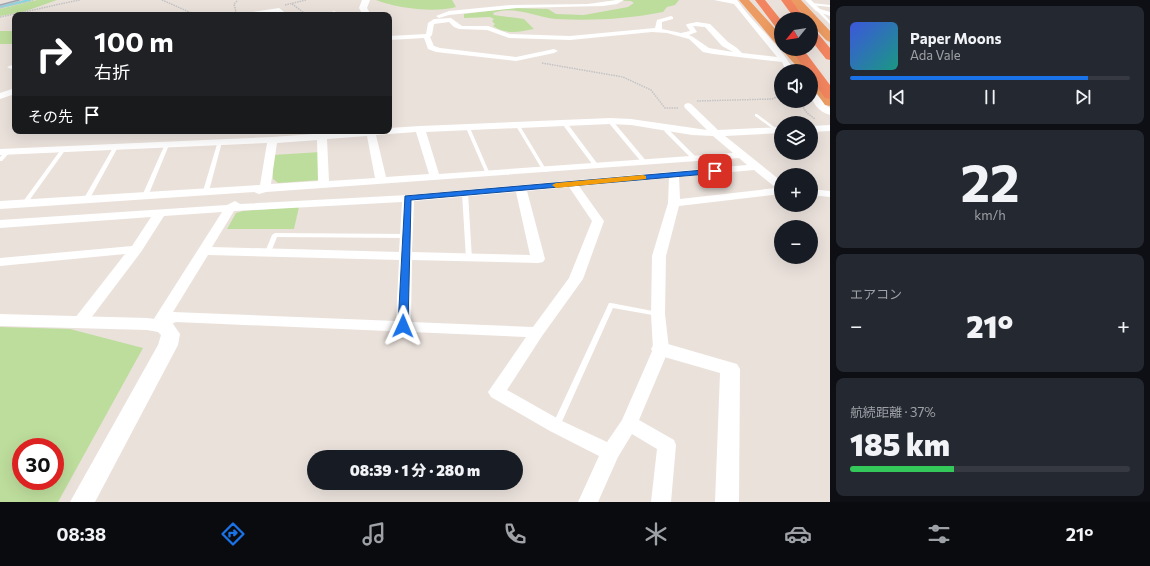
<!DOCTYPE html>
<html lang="ja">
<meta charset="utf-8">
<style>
body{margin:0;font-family:Commissioner,"Noto Sans JP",sans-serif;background:#242831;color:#f1f3f6;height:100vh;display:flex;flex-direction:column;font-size:15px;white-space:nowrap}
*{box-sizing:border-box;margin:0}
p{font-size:13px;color:#9ea1a6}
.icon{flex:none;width:22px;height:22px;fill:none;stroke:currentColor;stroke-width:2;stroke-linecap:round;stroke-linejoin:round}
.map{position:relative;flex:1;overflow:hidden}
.side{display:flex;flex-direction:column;gap:6px;padding:6px;background:#0d0f14;width:320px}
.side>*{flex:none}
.top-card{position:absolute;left:12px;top:12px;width:380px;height:122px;border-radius:8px;box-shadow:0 4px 16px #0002;background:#202124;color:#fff;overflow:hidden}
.needle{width:26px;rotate:240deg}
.tools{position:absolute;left:774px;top:12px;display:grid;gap:8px}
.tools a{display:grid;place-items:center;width:44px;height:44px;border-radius:50%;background:#171b24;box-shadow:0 4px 16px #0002;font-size:20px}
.speed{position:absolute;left:12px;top:438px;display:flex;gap:8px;font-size:20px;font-weight:700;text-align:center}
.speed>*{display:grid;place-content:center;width:52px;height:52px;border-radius:50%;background:#171b24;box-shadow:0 4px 16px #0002;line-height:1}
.speed .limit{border:6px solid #d22;background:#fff;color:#111}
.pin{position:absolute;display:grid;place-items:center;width:34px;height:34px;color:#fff;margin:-17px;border-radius:8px;box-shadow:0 2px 6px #0006}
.me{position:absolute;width:44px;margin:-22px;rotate:1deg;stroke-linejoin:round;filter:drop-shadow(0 0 3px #0008)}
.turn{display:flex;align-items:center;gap:14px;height:84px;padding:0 16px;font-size:18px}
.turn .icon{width:52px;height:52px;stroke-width:2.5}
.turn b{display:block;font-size:28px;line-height:34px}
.then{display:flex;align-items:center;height:38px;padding:0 16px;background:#0003;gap:8px;font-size:15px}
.big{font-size:30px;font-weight:800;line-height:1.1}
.side .tile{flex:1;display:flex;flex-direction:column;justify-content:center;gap:6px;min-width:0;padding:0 14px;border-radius:8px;background:#242831}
.side .dial{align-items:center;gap:0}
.dial b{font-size:52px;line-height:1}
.song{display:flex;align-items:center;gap:12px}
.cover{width:48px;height:48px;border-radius:6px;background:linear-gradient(135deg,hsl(230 70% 55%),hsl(170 70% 35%))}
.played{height:4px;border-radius:2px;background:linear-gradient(90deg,#1a73e8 85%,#363941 85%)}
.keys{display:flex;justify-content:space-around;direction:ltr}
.heat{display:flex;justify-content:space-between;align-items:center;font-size:22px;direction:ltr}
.charge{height:6px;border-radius:3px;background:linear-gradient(90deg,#34c759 37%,#363941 0)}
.trip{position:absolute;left:307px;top:450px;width:216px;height:40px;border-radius:20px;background:#171b24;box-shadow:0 4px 16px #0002;font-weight:800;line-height:40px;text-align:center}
.tab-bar{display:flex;height:64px;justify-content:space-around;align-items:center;background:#090b0e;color:#9ea1a6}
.tab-bar .icon{width:28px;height:28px}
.tab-bar .selected{color:#1a73e8}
.tab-bar b{font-size:18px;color:#f1f3f6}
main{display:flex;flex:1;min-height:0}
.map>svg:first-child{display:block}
</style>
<main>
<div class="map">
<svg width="830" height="502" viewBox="0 0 830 502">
<rect width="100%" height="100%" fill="#eae1db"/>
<path fill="#bddd9c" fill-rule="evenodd" d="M37 0H57L23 12 0 16V9Z
M376 0H452L456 7C435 13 395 8 376 0Z
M606 0H679L675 5 667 7 663 12C628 19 592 21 556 19 535 17 513 5 493 13L494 15 524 19 534 29C519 32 506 35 493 26L495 24 492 21 494 19 490 17 464 18V14L512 8 548 9 556 14 584 15 628 7 634 3 631 1Z
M0 31H15V44H0Z
M320 152 321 180 278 183 273 179V155Z
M299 207 294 229H227L236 213 243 211Z
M0 327 70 329 143 348 58 502H0ZM21 447H55V481H21Z"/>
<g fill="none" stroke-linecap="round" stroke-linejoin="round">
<path stroke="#76dbe5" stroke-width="2.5" d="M0 7 30 0"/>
<path stroke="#c3c3c3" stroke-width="1.5" stroke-dasharray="1.5 1" stroke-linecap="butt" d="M162 0 196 15
M292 4 307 15
M285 5 306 0
M0 6 24 0
M0 8 34 0
M225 15 236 12 234 4 238 0
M0 17C27 12 53 5 80 0
M542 63 623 77 651 90 665 108H678
M697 101 772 99 781 95
M799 101 807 113 815 119"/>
<path fill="#fff" fill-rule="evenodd" d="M812 3 830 5V7L811 5Z
M817 9H819L830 21V24L817 11Z
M755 114H757L781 132V135L755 116Z
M608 120H612L647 162V164H643L608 122Z
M563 123H567L599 166V168H595L563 125Z
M516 125 520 126 547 171V172H543V171L516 126Z
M663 126H667L669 130 697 158V160H693L665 132 663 127Z
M466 127 470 128 490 174V175H488L486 174 466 128Z
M218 141H220L222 142 209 191 208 192H204L203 191Z
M165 144H169V145L148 196 145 198 143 197 142 196Z
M114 146H116L118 147 89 200 88 201H84L83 200Z
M62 148H66V149L26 205H22L21 204 22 203Z
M6 151H10V152L2 161H0V157Z
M803 153H809V154L807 155Z
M465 191 468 193 472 259 469 261 466 259 462 193Z
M275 233 406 234 409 236 406 238 277 237 271 252 268 254 266 253 265 252 272 235Z
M609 303H611L658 312H660L661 314 660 316H658L613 308 560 426 559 428 556 429 553 428 552 426Z"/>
<path fill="#fff" fill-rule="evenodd" d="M616 0H624L617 4 603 6 517 8 449 15 439 18 436 16 449 11 511 5 588 4Z
M714 0H737C754 25 780 44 794 71H786L782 62 713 54 703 52 689 39 667 33 652 32 570 40 509 38 487 30 459 29 454 27 449 22 434 24 432 35 430 37 434 46 440 48 516 57 554 49 558 51 554 53 516 61 436 52 428 49 424 38 389 40V36L426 34 428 23 434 19 451 18 462 26H488L510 34 570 36 655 28 657 20 671 16 673 17V19L662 22V29L681 33 690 31 686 25 687 24 697 22 710 24 728 42 737 48 742 53 777 57 734 4ZM693 26 705 27 722 46 733 52 709 48 693 37 689 35 697 32Z
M805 0H811L820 9 830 12V16L816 11Z
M279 8 288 15H281L278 12 258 15H242L245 13Z
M334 11 341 15 332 14 331 13Z
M15 64V68L11 69 7 67Z
M811 91C819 94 823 104 830 108V115C819 112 811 103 811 91Z
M688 103 691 104 718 130 781 127V133L725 136 781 181V194L679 206 666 256 665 314 669 349 639 420 674 440 676 445 671 502H651L657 449 632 434 618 457 598 502H578L599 456 550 431 491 397 488 392 526 337 176 322 158 330 153 329 150 325 222 212 164 216 141 252 85 326 80 327 75 326 72 322 75 318 125 254 0 266V258L132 246 151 217 0 228V220L227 205 235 201 240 204 408 195 747 165 739 158 266 192 259 194 254 192 0 209V201L260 185 267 143 0 155V149L272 137 354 131H389V128L420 126 610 118 631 119 707 130 685 108 684 106 685 104ZM610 124 631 125 692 135 713 136 733 153 439 174 426 132ZM416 132 429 174 386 177 376 135ZM367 136 375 178 329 181 327 139ZM317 140 318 181 271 184 277 143ZM754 170 776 188 680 199 679 177ZM669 178 668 203 652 256 651 314 653 349 622 420 607 442 562 421 507 390 542 336 583 279 604 221 579 186ZM569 187 592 221 569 278 533 327 411 322 412 260 538 263 543 262 545 259 527 191ZM516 192 530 255 412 252 414 201ZM402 202 399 252 212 247 234 211ZM208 255 399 260 396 321 173 312Z
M830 125V131L811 132V126Z
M811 189 830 191V197L811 195Z"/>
<path fill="#fff" fill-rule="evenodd" d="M362 0H370L367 8 371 15H363L359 8Z
M15 88V94L0 99V93Z
M0 314 147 318 171 321 180 334 178 345 95 502H70L158 345 161 335 158 332 147 330 0 326Z
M661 342 737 364 740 369 739 502H715L720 373 654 354 651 349 654 344Z"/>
<path fill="#ec9b62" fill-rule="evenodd" d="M739 0H749L781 35V46L777 45Z
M790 0H801L830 31V42L826 40 811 24V19H807Z
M781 49H794L813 68 830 92V106L825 105 811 85V71H801Z"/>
<path fill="#f2855f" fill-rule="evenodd" d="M755 0H765L781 20V30L777 29Z
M781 0H791L806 19H795Z
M811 29 815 30 830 48V60L826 59 811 40Z
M791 49H803L830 85V99L825 98 811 78V71H806Z"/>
<path stroke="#9fa5b2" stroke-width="1.5" d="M0 5 19 0"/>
</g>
<path fill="#1a73e8" stroke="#114b97" d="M715 169H718V173L411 200 408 326 407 328H399L398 326 405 196Z"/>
<path fill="#f59e0b" d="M643 175 646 176V179L556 188 552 185 556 183Z"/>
</svg>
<div class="tools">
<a><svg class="needle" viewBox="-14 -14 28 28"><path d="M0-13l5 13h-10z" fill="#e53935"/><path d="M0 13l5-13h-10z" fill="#9ea1a6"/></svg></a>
<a><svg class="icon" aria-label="sound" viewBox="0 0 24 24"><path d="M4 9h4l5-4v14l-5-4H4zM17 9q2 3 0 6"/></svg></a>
<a><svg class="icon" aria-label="layers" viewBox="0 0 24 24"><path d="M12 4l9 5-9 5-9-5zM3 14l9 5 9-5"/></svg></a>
<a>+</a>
<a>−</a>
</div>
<div class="speed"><div class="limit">30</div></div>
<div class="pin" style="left:715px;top:171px;background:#d93025"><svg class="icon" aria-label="arrive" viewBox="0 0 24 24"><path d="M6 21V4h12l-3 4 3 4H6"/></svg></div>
<svg class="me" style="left:403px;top:326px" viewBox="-20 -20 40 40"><path d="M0-17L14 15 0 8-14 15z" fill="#1a73e8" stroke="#fff" stroke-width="4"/></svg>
<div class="trip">08:39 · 1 分 · 280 m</div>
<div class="top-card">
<div class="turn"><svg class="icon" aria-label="right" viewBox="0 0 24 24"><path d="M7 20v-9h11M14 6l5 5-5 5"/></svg><div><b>100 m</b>右折</div></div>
<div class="then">その先<svg class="icon" aria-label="arrive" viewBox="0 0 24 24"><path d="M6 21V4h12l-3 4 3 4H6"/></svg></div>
</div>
</div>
<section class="side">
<div class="tile">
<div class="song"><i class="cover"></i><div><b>Paper Moons</b><p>Ada Vale</p></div></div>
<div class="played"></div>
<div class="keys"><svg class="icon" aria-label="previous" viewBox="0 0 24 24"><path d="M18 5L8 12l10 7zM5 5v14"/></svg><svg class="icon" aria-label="pause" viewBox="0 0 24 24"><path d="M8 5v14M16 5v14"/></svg><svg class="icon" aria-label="next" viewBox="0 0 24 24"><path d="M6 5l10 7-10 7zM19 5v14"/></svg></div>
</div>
<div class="tile dial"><b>22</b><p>km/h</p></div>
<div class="tile"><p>エアコン</p>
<div class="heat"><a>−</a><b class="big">21°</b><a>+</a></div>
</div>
<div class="tile"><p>航続距離 · 37%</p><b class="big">185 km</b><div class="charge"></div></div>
</section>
</main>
<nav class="tab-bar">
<b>08:38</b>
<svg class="icon selected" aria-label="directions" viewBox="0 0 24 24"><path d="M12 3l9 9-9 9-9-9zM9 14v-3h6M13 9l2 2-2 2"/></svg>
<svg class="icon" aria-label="music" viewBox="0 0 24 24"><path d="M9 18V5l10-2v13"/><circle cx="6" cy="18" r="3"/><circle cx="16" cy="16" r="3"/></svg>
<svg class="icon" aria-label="phone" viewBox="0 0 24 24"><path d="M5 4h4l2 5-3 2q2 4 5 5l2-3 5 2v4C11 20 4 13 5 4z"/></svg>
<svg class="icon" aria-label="climate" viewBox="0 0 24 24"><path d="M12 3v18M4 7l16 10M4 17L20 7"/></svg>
<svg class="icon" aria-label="car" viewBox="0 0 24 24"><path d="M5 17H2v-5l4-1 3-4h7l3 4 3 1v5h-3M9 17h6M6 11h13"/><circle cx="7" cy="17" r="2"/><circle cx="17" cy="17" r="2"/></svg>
<svg class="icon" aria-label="filters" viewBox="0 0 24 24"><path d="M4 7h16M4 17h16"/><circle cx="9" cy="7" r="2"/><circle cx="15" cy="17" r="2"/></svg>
<b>21°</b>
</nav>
